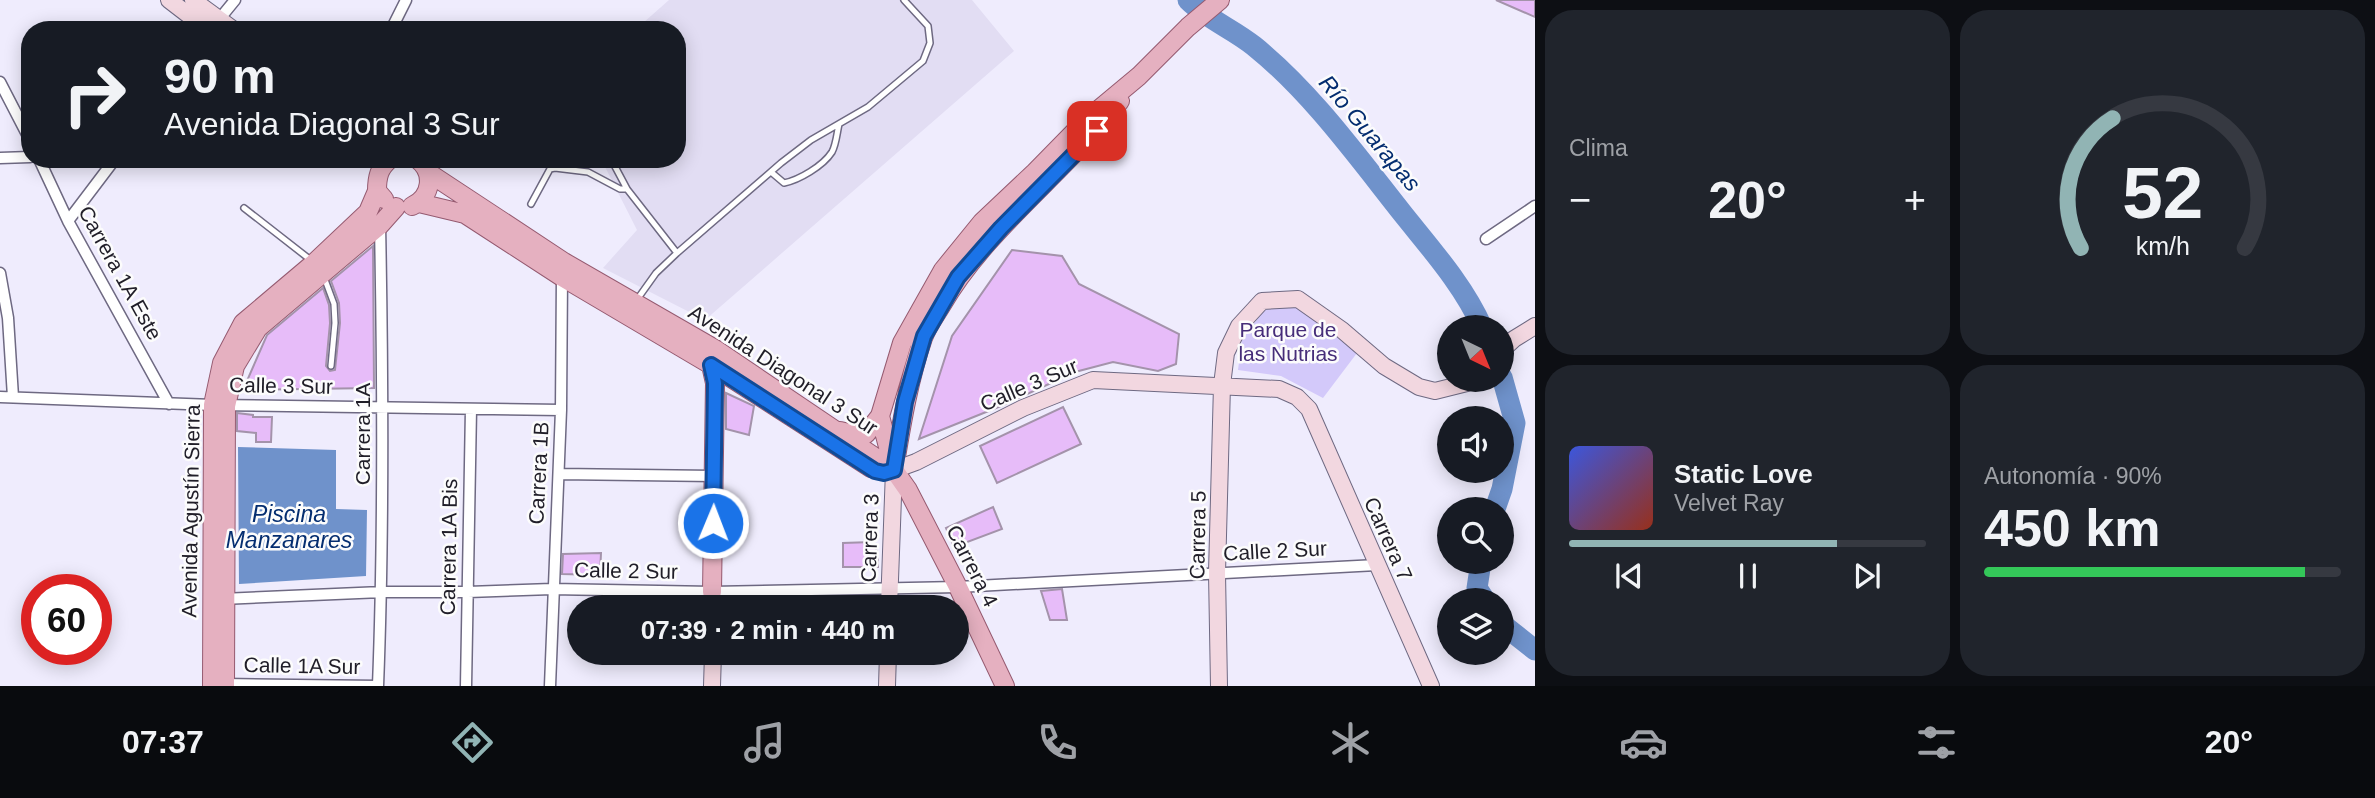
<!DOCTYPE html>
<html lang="es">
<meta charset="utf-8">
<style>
body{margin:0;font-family:Arial,sans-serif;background:#20242c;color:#f1f3f6;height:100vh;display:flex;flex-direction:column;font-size:26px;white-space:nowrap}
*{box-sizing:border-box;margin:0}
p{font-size:23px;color:#9ea1a6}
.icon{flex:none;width:38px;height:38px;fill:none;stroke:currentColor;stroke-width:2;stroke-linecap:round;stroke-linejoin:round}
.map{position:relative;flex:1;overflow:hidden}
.details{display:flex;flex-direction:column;gap:10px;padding:10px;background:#0d0f14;width:840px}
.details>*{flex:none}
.guide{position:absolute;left:21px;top:21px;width:665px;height:147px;border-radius:28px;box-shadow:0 4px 18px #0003;background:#171b24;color:#f1f3f6;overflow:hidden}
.needle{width:46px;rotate:137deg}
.tools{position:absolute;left:1437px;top:315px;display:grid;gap:14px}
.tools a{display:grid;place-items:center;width:77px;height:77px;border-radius:50%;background:#171b24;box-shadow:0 4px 18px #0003;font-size:35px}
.speed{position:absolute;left:21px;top:574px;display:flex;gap:14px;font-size:35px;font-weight:700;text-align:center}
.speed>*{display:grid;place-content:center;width:91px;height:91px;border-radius:50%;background:#171b24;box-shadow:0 4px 18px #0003;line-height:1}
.speed .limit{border:10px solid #d22;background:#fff;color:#111}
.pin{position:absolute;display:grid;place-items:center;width:60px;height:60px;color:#fff;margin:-30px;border-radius:14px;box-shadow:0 4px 10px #0006}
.me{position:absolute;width:77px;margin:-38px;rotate:1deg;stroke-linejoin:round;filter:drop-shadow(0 0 5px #0008)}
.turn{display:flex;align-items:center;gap:24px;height:147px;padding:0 28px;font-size:32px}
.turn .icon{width:91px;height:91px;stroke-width:2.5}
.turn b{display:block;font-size:49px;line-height:60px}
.big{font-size:52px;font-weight:700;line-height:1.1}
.details .card{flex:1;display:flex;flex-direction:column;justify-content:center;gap:10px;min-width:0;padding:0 24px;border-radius:28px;background:#20242c}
.details .dial{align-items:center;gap:0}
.dial svg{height:182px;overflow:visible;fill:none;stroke:#363941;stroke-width:7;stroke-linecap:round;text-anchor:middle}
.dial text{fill:#f1f3f6;stroke:none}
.song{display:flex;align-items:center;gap:21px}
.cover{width:84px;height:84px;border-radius:10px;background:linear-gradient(135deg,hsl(230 70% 55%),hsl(10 70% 35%))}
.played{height:7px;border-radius:4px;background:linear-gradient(90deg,#91b4b4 75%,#363941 75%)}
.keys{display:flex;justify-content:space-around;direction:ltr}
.heat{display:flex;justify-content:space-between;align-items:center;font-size:38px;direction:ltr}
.charge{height:10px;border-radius:5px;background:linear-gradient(90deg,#34c759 90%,#363941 0)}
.details .tiles{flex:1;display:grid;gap:10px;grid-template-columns:repeat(2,1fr)}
.trip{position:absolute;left:567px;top:595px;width:402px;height:70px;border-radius:35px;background:#171b24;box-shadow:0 4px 18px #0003;font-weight:700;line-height:70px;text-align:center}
.menu{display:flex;height:112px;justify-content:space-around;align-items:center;background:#090b0e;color:#9ea1a6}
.menu .icon{width:49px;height:49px}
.menu .current{color:#91b4b4}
.menu b{font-size:32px;color:#f1f3f6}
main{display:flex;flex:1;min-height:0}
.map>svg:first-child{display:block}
</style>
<main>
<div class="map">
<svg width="1535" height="686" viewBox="0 0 1535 686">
<rect width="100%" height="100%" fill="#efecfd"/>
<path fill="#e2ddf3" d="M669 0H972L1014 51 705 320 603 268 637 230 601 159H677V30H635Z"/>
<path fill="#d3c9fa" d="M1296 306 1357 353 1323 398 1281 376 1238 370 1242 340 1264 310Z"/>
<path fill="#6f92cb" d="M238 447 336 450V509L367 510 366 576 239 584Z"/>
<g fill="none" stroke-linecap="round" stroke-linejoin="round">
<path stroke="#6f92cb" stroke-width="21" d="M1188 0C1207 19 1233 29 1254 46 1311 92 1357 156 1403 214 1431 249 1464 286 1482 327
M1495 509 1502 489 1515 423 1502 377
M1481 562 1477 588 1485 600
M1502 624 1535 650"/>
</g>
<path fill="#e7bcf9" stroke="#a493ab" stroke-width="2" d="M1496 0H1535V17Z
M373 246 374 388 243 390 267 335 323 288 329 305 330 323 326 366 330 371 335 370 340 323 339 303 331 281Z
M1012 250 1062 256 1079 284 1179 334 1176 364 1158 371 1113 362 1075 372 1001 406 919 439 952 336Z
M726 393 754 406 749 435 726 429Z
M1063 407 1081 444 997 483 980 446Z
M237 413 253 415V417H272L271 442H256V433L237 431Z
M993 507 1002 529 954 547 946 528Z
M872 542 878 553V567H843V543Z
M601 553 600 575 562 574 563 554Z
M1062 589 1067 620H1050L1041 591Z"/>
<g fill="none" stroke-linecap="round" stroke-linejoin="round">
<g stroke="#6e6982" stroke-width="8">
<path id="lane" d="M611 159 627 189
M771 172 784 183C799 180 823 166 832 152 836 145 837 133 839 124
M531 204 550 169 555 168 588 172 620 189H627L677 253
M244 208 312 261
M324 277 334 304 335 323 331 366
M636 301 656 273 677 253 781 163 811 140 868 107 923 61 930 43 928 26 904 0"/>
</g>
<g stroke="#6e6982" stroke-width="13">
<path id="street" d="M217 22 235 0
M391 30 406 0
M0 82 30 140
M0 158 30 157
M39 159 68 221 169 404
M68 221 115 159
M1486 239 1535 206
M0 273 8 318 13 397
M0 397 213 405 561 410
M559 474 714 476
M222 599 382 592H468L552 589 712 592 958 587 1377 565
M225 684 378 686
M378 686C384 532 383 379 380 225
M466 686 471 409
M550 686 561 410 562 275"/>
</g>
<g stroke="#6e6982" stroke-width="18">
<path id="secondary" d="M169 0 208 30
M193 0 234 30
M1502 350 1514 339 1535 326
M889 607 894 470 916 462 1023 408 1093 380 1279 389 1297 397 1309 409 1431 686
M712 686 713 653
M887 686 888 653
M1219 686 1217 573 1222 385 1226 353 1239 326 1262 301 1298 299 1342 330 1384 366 1419 387 1435 391 1467 383 1470 380"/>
</g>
<g stroke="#955a70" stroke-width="20">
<path id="primary" d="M429 173 564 262 715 349 894 470
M384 199 377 191C377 177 379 168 390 159
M419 203 465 214 562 277 711 365 871 468
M412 206C432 197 435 172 417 159
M840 431 857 435 866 434 880 416
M895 463C902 421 909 379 923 338 927 327 935 316 941 306 987 227 1065 173 1120 101
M712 592 715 383 711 365 713 358
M212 686 213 405 222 363 243 323 314 263 368 212 377 191
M225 686 226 406 235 366 258 328 380 225 396 207
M1005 686 958 587 908 490 894 470 880 416 902 343 943 270 982 222 1035 172 1085 121 1139 76 1188 27 1220 0"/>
</g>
<use href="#lane" stroke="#fff" stroke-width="5"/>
<use href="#street" stroke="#fff" stroke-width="10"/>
<use href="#secondary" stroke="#f2d7e0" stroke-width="16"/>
<use href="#primary" stroke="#e5b0c0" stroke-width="18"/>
</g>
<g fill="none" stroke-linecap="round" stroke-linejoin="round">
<g stroke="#114b97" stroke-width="18">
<path id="route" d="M713 523 715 383 711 365 875 471 884 473 894 470 905 402 924 336 958 277 1001 228 1097 131"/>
</g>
<use href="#route" stroke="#1a73e8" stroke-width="12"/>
</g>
<g text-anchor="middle" stroke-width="5" stroke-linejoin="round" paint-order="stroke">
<g font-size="21" fill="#201e28" stroke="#fcfcfc">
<text transform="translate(120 273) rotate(61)" y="7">Carrera 1A Este</text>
<text transform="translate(783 370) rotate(33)" y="7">Avenida Diagonal 3 Sur</text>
<text transform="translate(1029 385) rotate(-23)" y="7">Calle 3 Sur</text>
<text transform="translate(281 386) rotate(1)" y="7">Calle 3 Sur</text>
<text transform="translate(363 434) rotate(-90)" y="7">Carrera 1A</text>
<text transform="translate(539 473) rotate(-87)" y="7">Carrera 1B</text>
<text transform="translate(191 511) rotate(-89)" y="7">Avenida Agustín Sierra</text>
<text transform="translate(1198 535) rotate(-89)" y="7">Carrera 5</text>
<text transform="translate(870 538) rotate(-88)" y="7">Carrera 3</text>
<text transform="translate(1388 539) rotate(66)" y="7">Carrera 7</text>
<text transform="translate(449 547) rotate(-89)" y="7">Carrera 1A Bis</text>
<text transform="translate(1275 551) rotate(-3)" y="7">Calle 2 Sur</text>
<text transform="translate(972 566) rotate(63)" y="7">Carrera 4</text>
<text transform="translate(626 571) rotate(1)" y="7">Calle 2 Sur</text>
<text transform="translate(302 666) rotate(1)" y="7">Calle 1A Sur</text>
</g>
<g font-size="21" fill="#462d79" stroke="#fcfcfc">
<text x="1288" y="337">Parque de<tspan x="1288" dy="24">las Nutrias</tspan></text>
</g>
<g font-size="23" font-style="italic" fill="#042d70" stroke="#fcfcfc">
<text transform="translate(1370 133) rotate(50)" y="8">Río Guarapas</text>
<text x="289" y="522">Piscina<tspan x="289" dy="26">Manzanares</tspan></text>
</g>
</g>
</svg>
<div class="tools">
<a><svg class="needle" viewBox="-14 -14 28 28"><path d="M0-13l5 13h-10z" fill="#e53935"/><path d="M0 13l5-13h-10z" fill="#9ea1a6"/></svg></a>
<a><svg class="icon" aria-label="sound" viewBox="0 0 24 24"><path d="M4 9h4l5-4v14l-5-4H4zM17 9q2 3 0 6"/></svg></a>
<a><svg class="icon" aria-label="search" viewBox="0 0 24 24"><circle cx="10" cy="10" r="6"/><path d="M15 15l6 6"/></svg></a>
<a><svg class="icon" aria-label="layers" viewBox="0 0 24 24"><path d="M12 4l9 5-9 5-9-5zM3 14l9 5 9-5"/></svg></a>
</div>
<div class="speed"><div class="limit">60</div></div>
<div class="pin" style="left:1097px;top:131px;background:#d93025"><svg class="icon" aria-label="arrive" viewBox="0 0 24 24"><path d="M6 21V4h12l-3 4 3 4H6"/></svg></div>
<svg class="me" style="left:713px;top:523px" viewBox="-20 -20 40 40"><circle r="17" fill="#1a73e8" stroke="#fff" stroke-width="3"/><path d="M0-11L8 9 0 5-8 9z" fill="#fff"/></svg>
<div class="trip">07:39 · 2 min · 440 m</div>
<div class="guide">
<div class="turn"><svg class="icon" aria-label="right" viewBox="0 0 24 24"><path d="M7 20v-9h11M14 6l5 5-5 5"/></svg><div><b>90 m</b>Avenida Diagonal 3 Sur</div></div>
</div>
</div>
<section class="details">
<div class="tiles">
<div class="card"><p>Clima</p>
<div class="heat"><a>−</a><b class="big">20°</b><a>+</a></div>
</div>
<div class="card dial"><svg viewBox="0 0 100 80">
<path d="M14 69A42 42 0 1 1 86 69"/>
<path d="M14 69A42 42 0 0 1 28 12" stroke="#91b4b4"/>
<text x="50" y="56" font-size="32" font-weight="700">52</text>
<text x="50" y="72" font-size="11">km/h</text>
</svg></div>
<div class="card">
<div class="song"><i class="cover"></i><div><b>Static Love</b><p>Velvet Ray</p></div></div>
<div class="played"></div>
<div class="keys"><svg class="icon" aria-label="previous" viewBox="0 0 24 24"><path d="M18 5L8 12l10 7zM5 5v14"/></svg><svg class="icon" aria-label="pause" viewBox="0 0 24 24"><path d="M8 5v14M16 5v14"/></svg><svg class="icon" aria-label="next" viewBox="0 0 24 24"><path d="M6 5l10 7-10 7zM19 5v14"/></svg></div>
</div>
<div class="card"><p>Autonomía · 90%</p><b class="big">450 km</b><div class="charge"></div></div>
</div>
</section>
</main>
<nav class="menu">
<b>07:37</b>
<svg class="icon current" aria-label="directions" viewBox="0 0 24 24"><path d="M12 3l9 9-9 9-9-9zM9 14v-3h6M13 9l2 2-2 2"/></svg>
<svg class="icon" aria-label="music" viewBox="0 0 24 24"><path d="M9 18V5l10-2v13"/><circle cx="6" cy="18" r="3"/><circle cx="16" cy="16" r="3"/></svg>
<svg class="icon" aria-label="phone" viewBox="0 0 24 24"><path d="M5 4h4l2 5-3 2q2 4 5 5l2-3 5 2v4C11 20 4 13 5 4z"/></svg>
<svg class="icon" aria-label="climate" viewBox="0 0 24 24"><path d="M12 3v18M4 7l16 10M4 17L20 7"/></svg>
<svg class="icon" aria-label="car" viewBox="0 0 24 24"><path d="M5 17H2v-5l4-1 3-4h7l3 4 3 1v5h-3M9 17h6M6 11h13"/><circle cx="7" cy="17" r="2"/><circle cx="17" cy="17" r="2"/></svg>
<svg class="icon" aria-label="filters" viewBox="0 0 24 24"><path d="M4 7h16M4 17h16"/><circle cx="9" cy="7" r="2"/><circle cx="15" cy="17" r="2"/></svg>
<b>20°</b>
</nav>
